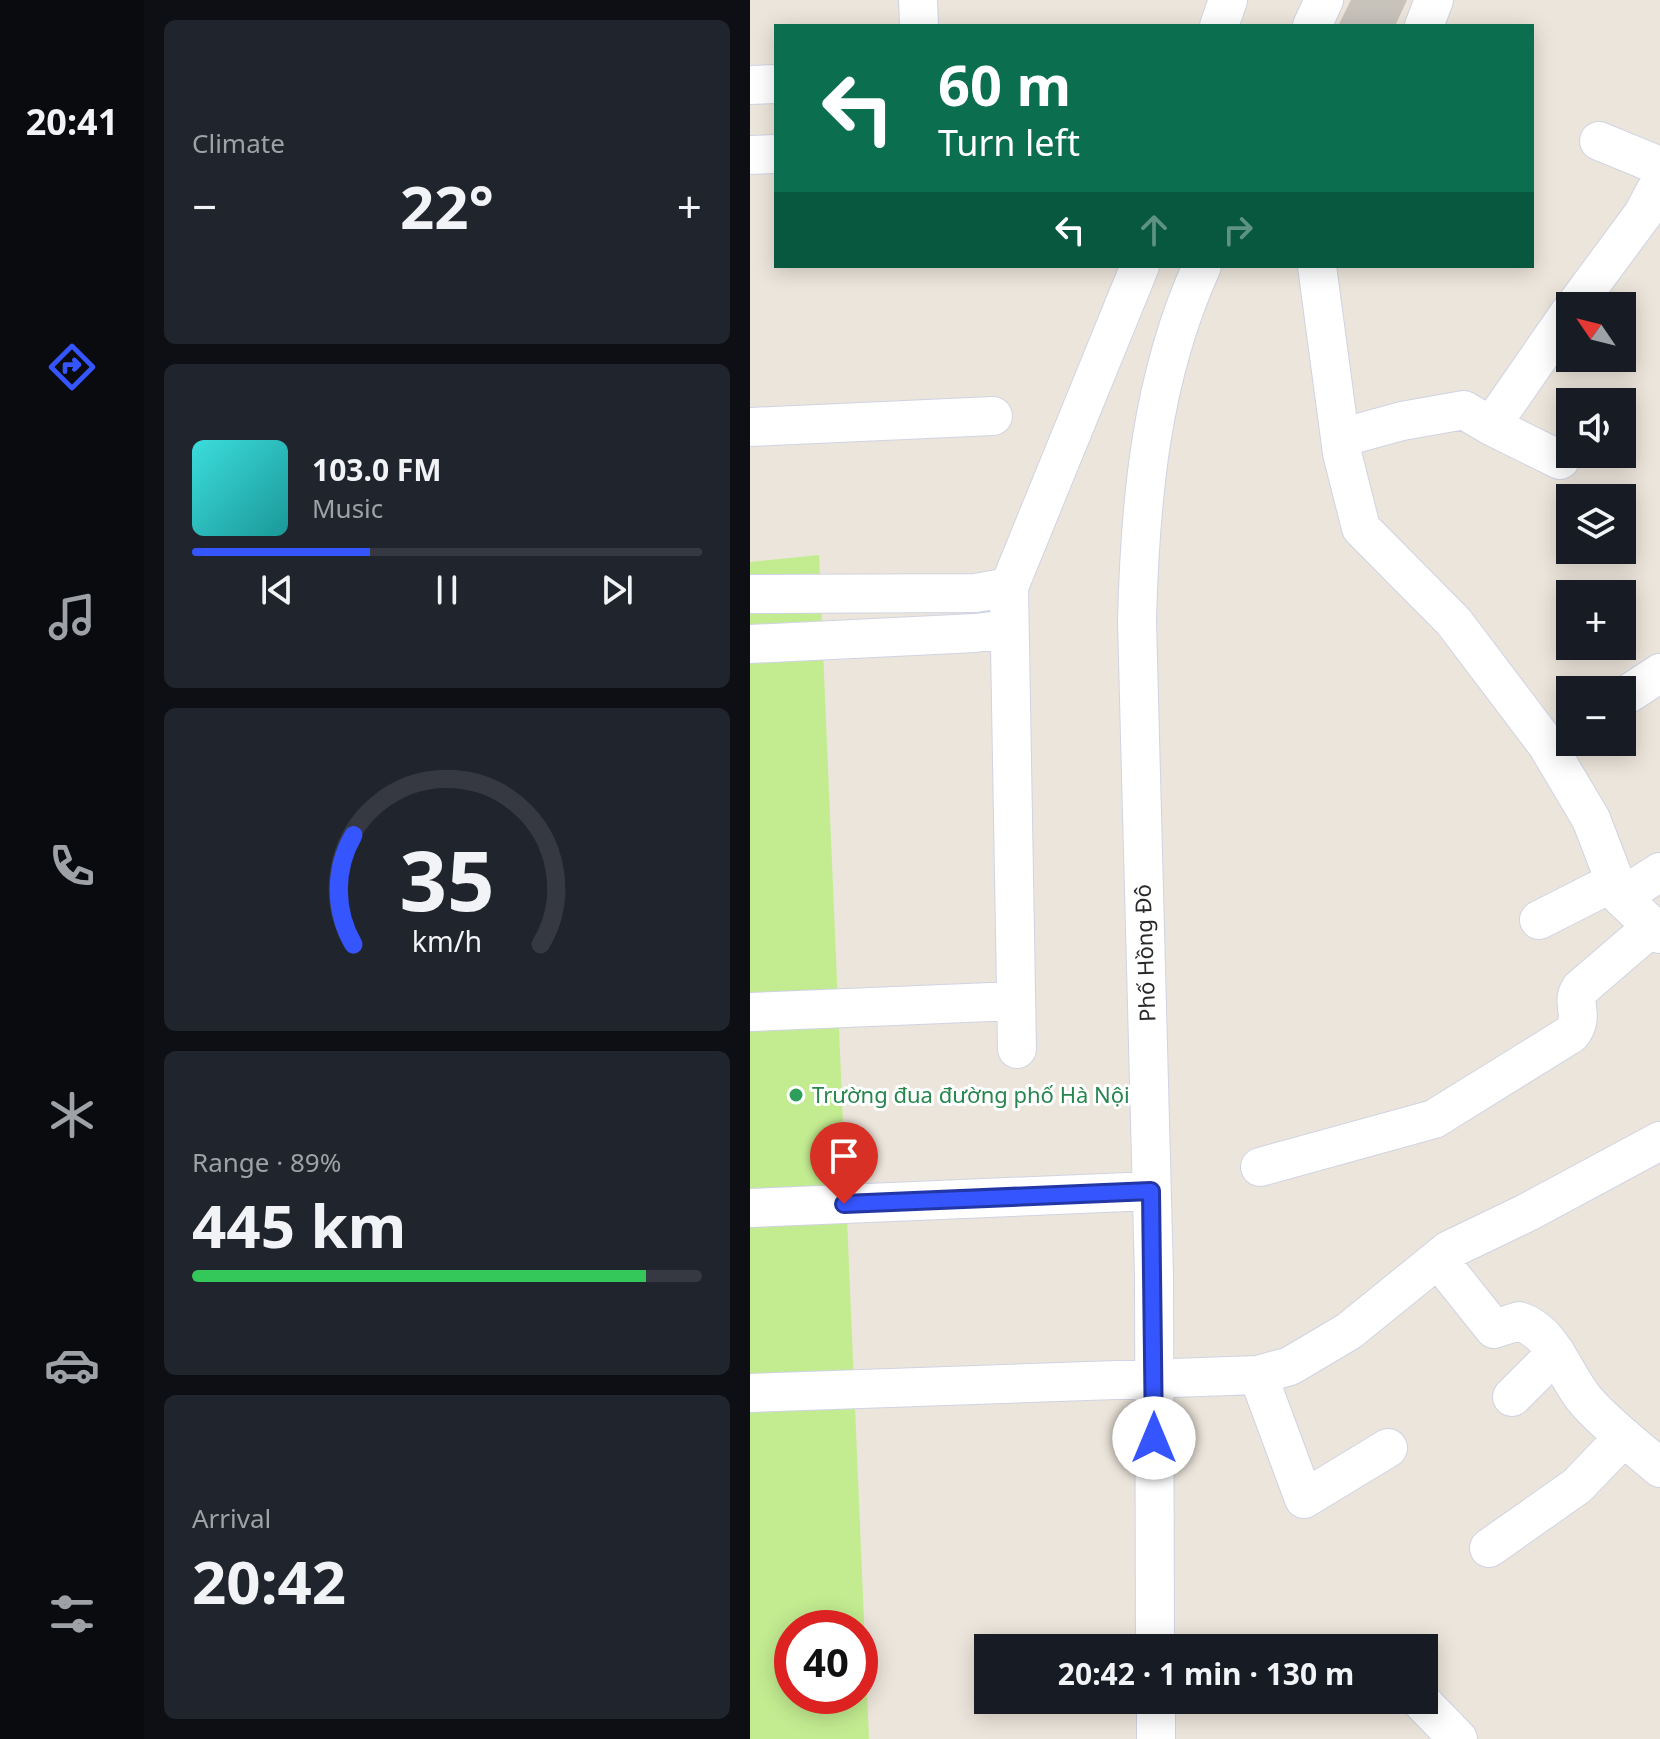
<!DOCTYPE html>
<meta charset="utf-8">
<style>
body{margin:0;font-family:"Noto Sans",sans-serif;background:#20242c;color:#f1f3f6;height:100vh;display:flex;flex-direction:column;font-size:30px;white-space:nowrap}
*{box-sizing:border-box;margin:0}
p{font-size:26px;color:#9ea1a6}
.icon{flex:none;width:44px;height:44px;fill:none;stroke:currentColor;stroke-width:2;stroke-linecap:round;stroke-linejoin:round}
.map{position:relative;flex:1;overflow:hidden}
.details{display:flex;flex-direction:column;gap:20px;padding:20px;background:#0d0f14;width:606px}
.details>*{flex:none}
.guide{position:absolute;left:24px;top:24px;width:760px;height:244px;border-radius:0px;box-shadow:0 4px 20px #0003;background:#0b6e4f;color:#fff;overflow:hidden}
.needle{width:52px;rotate:305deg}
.buttons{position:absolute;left:806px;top:292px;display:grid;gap:16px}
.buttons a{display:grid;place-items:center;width:80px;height:80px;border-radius:0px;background:#171b24;box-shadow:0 4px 20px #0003;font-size:40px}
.speed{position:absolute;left:24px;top:1610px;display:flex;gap:16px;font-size:40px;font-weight:700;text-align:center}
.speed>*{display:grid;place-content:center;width:104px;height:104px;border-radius:50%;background:#171b24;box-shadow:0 4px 20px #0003;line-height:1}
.speed .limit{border:12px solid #d22;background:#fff;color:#111}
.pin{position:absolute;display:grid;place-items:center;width:68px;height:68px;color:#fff;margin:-82px -34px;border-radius:50% 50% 50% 0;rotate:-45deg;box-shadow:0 0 8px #0007}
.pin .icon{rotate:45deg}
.me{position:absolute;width:88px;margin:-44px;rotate:0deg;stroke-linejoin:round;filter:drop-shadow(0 0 6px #0008)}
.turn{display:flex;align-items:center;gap:28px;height:168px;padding:0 32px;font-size:36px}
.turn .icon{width:104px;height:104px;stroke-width:2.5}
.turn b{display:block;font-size:56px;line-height:68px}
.lanes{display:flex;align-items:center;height:76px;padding:0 32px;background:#0003;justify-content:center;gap:40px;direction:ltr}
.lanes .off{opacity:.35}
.big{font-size:60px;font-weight:700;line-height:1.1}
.details .card{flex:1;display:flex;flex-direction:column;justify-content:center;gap:12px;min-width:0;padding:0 28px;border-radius:12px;background:#20242c}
.details .dial{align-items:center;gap:0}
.dial svg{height:208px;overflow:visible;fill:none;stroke:#363941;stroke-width:7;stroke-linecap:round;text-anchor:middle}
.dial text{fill:#f1f3f6;stroke:none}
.song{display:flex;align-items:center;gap:24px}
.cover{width:96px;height:96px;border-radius:12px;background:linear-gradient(135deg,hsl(180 70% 55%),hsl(180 70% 35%))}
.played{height:8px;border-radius:4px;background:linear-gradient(90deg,#3555fe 35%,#363941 35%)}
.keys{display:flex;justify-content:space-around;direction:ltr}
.heat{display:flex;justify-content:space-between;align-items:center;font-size:44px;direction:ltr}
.charge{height:12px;border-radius:6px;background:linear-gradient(90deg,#34c759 89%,#363941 0)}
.trip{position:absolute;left:224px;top:1634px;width:464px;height:80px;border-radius:0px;background:#171b24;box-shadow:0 4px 20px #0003;font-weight:700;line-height:80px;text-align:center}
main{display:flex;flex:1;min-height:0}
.menu{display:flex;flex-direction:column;width:144px;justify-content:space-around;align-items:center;background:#090b0e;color:#9ea1a6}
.menu .icon{width:56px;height:56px}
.menu .selected{color:#3555fe}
.menu b{font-size:36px;color:#f1f3f6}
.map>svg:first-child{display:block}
</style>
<main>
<nav class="menu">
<b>20:41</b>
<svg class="icon selected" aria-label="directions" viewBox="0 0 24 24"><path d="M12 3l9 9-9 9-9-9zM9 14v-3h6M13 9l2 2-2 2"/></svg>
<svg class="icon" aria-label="music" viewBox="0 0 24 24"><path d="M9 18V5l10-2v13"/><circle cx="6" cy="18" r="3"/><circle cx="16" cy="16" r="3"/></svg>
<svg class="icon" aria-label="phone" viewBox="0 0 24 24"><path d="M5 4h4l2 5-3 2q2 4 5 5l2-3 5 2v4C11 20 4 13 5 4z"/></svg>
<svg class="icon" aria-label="climate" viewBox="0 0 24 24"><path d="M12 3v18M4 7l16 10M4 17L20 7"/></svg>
<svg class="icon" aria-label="car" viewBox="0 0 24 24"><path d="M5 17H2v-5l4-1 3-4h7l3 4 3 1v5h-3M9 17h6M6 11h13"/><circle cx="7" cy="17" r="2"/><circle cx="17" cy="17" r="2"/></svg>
<svg class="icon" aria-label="filters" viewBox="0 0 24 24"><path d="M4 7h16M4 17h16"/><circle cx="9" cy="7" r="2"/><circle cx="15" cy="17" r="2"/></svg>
</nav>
<section class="details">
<div class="card"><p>Climate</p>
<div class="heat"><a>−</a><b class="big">22°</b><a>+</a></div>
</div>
<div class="card">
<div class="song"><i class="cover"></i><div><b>103.0 FM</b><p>Music</p></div></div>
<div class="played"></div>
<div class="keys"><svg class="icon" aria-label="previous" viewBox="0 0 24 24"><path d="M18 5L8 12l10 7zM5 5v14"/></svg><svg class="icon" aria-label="pause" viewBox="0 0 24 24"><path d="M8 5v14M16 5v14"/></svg><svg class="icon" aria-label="next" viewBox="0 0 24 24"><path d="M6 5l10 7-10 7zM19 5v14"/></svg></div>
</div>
<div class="card dial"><svg viewBox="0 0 100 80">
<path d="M14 69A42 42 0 1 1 86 69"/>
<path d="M14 69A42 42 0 0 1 14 27" stroke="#3555fe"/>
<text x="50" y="56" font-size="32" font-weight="700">35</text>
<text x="50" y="72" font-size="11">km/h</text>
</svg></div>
<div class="card"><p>Range · 89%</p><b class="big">445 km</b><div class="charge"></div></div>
<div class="card"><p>Arrival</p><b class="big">20:42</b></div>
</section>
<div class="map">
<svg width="910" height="1739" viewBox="0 0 910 1739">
<rect width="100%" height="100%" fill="#ece5db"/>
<path fill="#c3ec91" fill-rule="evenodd" d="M69 555 119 1739H0V562ZM42 1628H110V1696H42Z"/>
<path fill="#c7c2ba" d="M601 0H657L645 26H588Z"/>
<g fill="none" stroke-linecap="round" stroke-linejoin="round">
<g stroke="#d0d3e3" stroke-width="40">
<path id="minor" d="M168 0 169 26
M469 26 478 0
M562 26 574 0
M674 26 684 0
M0 85 26 84
M849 141 910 166
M0 155 26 154
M567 266 592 453 611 528 704 622 797 745 841 819 871 897 910 934
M825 306 893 214 910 182
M741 426 810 460
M0 427 243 416
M590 438 652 421 714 410 741 426 820 312
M0 594 226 593 259 587
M0 644 225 633 258 629
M872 698 910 673
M871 897 910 872
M789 920 866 881
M0 1012 265 1001
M267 1049 259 587 390 266
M510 1167 684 1119 821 1034C836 1016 820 1004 830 989L902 927
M0 1208 401 1191
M688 1259 744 1329 769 1321C804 1332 814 1376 836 1401 858 1426 885 1446 910 1468
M508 1375 554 1499 638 1448
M0 1393 508 1375 540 1366 599 1331 699 1250 778 1212 910 1141
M762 1397 806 1353
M739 1548 827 1486 874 1437
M405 1648 404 1276 387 621C390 500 401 378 452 266
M406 1700V1739
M673 1703 708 1739"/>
</g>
<use href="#minor" stroke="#fff" stroke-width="38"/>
</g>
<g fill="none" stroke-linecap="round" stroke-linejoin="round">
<g stroke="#2237a5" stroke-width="20">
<path id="route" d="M94 1204 401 1191 404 1438"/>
</g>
<use href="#route" stroke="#3555fe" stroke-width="14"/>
</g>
<circle fill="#2e9e5b" stroke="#fff" stroke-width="3" cx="46" cy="1095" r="8"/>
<g text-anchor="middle" stroke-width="6" stroke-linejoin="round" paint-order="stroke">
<g font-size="22" fill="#292929" stroke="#fff">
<text transform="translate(395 953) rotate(-92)" y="8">Phố Hồng Đô</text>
</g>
<g font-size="22" fill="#27864d" stroke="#fff" text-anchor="start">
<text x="62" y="1103">Trường đua đường phố Hà Nội</text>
</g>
</g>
</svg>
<div class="buttons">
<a><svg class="needle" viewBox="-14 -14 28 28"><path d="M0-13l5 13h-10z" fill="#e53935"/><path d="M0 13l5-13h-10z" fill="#9ea1a6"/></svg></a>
<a><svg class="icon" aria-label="sound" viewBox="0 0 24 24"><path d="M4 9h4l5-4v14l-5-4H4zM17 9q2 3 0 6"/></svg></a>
<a><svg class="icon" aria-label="layers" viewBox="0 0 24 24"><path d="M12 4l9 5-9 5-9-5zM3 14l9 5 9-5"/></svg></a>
<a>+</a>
<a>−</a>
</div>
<div class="speed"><div class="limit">40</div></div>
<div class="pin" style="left:94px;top:1204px;background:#d93025"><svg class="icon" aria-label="arrive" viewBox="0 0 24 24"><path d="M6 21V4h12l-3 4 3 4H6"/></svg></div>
<svg class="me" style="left:404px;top:1438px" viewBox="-20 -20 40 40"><circle r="19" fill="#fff"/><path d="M0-13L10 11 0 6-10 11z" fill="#3555fe"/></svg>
<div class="trip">20:42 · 1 min · 130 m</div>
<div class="guide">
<div class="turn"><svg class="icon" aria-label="left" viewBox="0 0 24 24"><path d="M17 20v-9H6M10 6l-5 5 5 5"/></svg><div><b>60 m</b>Turn left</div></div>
<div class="lanes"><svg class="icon" aria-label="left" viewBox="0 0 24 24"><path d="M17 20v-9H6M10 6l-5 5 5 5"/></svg><svg class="icon off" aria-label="ahead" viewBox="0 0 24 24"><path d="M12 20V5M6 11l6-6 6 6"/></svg><svg class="icon off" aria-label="right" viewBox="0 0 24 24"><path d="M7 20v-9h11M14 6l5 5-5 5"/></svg></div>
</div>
</div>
</main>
